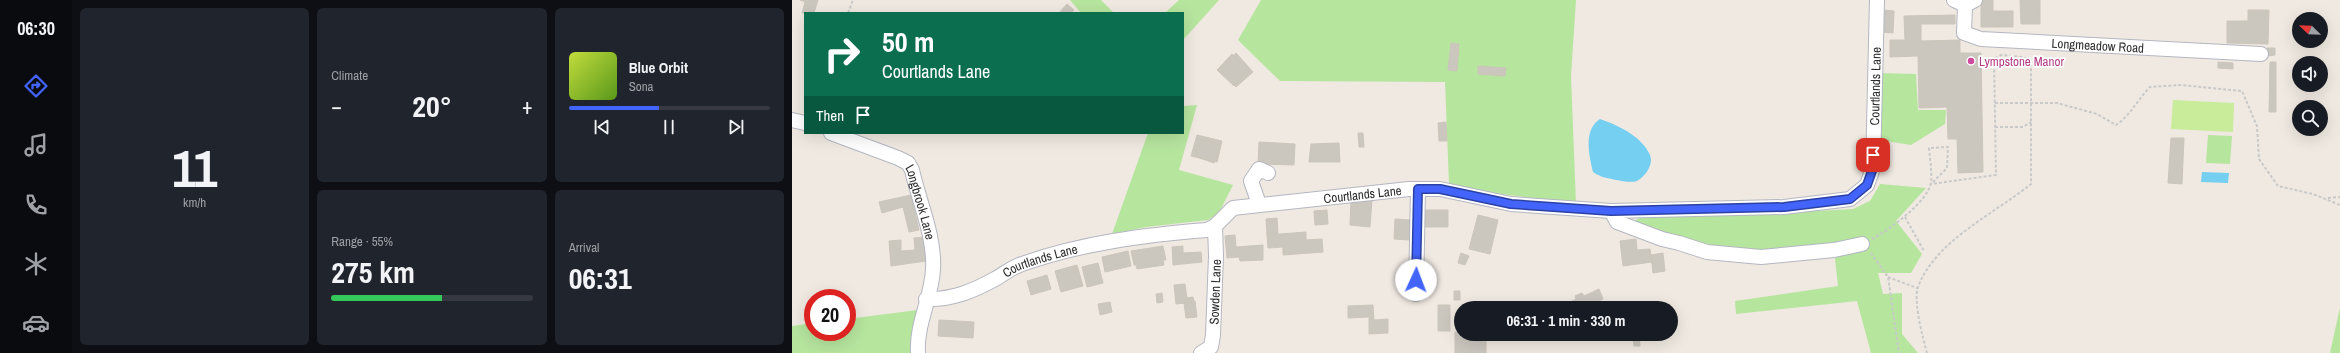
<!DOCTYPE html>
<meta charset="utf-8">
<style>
body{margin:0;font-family:"Archivo Narrow",sans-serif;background:#20242c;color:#f1f3f6;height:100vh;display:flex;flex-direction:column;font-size:15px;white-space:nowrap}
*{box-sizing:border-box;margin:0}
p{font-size:13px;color:#9ea1a6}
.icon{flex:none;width:22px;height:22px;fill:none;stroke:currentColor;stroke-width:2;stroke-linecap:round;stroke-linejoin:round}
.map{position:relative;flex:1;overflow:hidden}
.details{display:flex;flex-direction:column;gap:8px;padding:8px;background:#0d0f14;width:720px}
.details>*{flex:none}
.top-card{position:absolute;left:12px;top:12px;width:380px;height:122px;border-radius:0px;box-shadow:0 4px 16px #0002;background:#0b6e4f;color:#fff;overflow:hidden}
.needle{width:26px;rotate:293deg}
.controls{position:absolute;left:1500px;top:12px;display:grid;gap:8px}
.controls a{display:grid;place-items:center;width:36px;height:36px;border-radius:50%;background:#171b24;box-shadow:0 4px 16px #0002;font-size:20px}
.speed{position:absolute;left:12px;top:289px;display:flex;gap:8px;font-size:20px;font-weight:700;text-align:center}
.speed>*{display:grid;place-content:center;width:52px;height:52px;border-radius:50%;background:#171b24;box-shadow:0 4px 16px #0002;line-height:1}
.speed .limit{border:6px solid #d22;background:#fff;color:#111}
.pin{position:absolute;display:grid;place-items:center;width:34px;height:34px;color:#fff;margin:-17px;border-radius:8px;box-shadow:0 2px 6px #0006}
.me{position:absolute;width:44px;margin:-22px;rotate:2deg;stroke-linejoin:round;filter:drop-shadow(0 0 3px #0008)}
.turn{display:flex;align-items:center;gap:14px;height:84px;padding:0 12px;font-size:18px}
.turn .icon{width:52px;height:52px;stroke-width:2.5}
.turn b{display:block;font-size:28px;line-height:34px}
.then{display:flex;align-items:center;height:38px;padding:0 12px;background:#0003;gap:8px;font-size:15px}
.big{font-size:30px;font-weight:700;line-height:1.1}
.details .tile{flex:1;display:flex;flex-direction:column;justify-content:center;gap:6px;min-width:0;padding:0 14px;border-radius:6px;background:#20242c}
.details .dial{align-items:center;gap:0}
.dial b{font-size:52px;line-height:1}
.song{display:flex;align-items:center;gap:12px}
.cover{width:48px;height:48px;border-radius:6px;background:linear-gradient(135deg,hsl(70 70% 55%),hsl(90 70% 35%))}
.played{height:4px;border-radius:2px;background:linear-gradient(90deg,#4264fb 45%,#363941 45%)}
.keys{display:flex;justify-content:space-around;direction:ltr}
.heat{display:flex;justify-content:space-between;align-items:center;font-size:22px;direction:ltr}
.charge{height:6px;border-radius:3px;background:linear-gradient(90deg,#34c759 55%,#363941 0)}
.details .tiles{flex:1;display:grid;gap:8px;grid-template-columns:repeat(3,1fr)}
.tile:first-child{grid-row:span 2}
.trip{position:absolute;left:662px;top:301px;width:224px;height:40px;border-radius:20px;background:#171b24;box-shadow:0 4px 16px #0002;font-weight:700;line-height:40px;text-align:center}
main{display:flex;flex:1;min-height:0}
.tab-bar{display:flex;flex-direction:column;width:72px;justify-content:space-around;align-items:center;background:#090b0e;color:#9ea1a6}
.tab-bar .icon{width:28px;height:28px}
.tab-bar .on{color:#4264fb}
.tab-bar b{font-size:18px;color:#f1f3f6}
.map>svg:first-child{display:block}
</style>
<main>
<nav class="tab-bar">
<b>06:30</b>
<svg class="icon on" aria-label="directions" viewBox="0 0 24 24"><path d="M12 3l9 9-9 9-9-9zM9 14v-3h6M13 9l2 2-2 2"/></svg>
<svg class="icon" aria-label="music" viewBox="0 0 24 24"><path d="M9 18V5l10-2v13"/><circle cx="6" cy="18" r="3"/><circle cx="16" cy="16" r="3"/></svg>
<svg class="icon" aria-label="phone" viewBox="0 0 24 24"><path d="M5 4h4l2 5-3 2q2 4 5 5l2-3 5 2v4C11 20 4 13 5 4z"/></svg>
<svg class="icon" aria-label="climate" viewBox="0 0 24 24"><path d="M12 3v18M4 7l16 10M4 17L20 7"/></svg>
<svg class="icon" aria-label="car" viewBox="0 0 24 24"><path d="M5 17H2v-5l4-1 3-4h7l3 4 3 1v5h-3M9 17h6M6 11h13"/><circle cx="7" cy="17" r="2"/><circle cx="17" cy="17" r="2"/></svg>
</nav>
<section class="details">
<div class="tiles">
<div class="tile dial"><b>11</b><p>km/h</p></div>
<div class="tile"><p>Climate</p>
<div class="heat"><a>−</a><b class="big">20°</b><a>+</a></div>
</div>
<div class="tile">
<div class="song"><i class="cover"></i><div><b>Blue Orbit</b><p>Sona</p></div></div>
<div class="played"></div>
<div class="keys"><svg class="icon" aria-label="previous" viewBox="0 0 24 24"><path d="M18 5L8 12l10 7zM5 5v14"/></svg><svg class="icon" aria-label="pause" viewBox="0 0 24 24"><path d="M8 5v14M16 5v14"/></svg><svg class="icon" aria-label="next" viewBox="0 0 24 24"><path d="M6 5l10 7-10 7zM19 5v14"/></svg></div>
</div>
<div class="tile"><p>Range · 55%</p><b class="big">275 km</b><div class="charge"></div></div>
<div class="tile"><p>Arrival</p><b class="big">06:31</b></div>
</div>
</section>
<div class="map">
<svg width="1548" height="353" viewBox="0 0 1548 353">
<rect width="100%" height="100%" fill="#efe9e1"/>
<path fill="#b6e59e" d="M278 0H309L322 13H289Z
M387 0H427L391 40V13H373Z
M469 0H784L779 76 784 204 672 189 657 184 653 82 488 81 446 40Z
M1087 73 1124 74 1126 110H1154L1153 124 1119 145 1087 140Z
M405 105 387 170 441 185 427 213 416 220 354 227 320 234 356 133H391V106Z
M1416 135 1440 136 1438 164 1414 163Z
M1088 184 1134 188 1104 221 1130 254 1119 273H1086L1091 294 1110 293V334L1126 353H1079L1065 301 944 314 943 301 1046 286 1042 250C986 252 931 253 877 237 865 234 854 227 843 221L854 213 1007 212 1061 209 1078 201Z
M1548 308V353H1538L1547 312Z
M126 310 123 353H0V326L21 323V332H55V319Z"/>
<path fill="#c9ec9a" d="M1381 100 1442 103 1441 132 1379 129Z"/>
<path fill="#75cff0" d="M808 119C825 125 848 135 857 153 863 163 854 176 845 181 839 183 830 181 824 180 815 178 808 177 801 172 797 155 791 130 808 119Z
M1410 172 1437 173 1436 183 1409 182Z"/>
<path fill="#cbc7bf" stroke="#cbc5ba" d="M8 0H26L22 13H10L13 2Z
M1189 0H1201V11H1221V27H1189Z
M1228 0H1248V24H1229Z
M275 4 282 10 279 13H267Z
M1091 10 1102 11 1101 33 1090 32Z
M1456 10H1477L1476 44 1435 43V21H1456Z
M1163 15V24H1129V41L1168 40V53H1189L1191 172 1166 173 1165 139H1156L1155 107 1127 108 1126 56 1098 57V40H1113L1112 16Z
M659 43 667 44 665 71 656 70Z
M1475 48H1483V55L1476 56Z
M444 53 461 72 444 87 427 69Z
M440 54 457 71 442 86 425 70Z
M1426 62 1441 63V69L1426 68Z
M1478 62H1484V112H1477Z
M686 66 714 68 713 76 686 74Z
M654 122 655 141H647L646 123Z
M566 133H571L572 147H567Z
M405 135 430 141 425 162 399 156Z
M1379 138H1392L1390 184 1376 183Z
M410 139 428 145 422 163 405 157Z
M467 142 503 144 502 165 466 164Z
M547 143 548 162H517L519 144Z
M119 195 127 230 117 232 111 207 90 213 87 202Z
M559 199 580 200 578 227 558 225Z
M535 210 536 224 523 225 522 211Z
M630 210H656V227H630Z
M686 215 706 220 698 254 677 249Z
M485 218 486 234 475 235 474 219Z
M603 219 619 220 618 240 602 239Z
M514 232V240L530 239 531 252 491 255V247L476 248 475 235Z
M443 235 444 247 471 245V260L448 261 447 257 435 258 433 236Z
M132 237 134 261 99 266 97 241 109 240V251L123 250 122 238Z
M844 239 845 250 858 249 860 262 831 266 828 241Z
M371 246 374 260H371L372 265 345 269 344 265H342L339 251Z
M391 246V253L409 252 410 262 381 265 380 247Z
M336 251 339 266 313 272 310 257Z
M669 253 677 256 673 265 666 263Z
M871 253 873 271 861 273 859 255Z
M306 263 311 283 295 287 290 267Z
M285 265 291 286 269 292 263 271Z
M255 275 259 289 239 295 235 281Z
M393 284 395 298 401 297 402 302 384 304 382 285Z
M807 289 811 299 791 308H767L784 299 783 296 790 293 792 296Z
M662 291H668V300H662Z
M370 293 371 302 365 303 364 294Z
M403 301 405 317 394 318 392 303Z
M318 302 320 312 308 315 306 304Z
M581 305 582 320 596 319V333L577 334V317L556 318V306Z
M646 305H658V331H646Z
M147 320 182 322 181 338 146 336Z
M663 332 694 334V353H663Z
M841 335H847L848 346H842Z"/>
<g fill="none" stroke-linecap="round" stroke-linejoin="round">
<g stroke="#b4b7c1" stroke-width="16">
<g id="minor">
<path d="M1162 0 1173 5 1183 0"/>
<path id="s1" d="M1173 5 1172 33 1189 39 1469 54"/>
<path d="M0 120 13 123"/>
<path id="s2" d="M39 133 106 158 116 163 120 170C127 202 143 236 141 269 140 297 124 324 126 353"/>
<path d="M467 204 459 181 467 169 476 173"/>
<path d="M819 211 825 222 870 239 887 243 915 252 969 257 1042 250 1070 244"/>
<path d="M624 294 626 189"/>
<path id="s3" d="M134 299C160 300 181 291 203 279 212 274 220 267 230 264 290 243 352 235 415 230L423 226 441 208 617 189H648L719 204 819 211 992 207 1058 199 1075 185 1081 168 1085 0"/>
<path id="s4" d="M409 353 419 347 421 335 424 256 423 226"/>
</g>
</g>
<path stroke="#c9c9c9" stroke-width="2" stroke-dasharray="3 2" stroke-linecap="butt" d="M56 13 61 0
M1203 103H1265L1305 114 1324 125C1338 116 1346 99 1358 87L1388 85 1450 91 1465 126 1467 159 1486 186 1521 194 1548 205
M1203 127H1231L1239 122
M1536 198 1548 197
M1113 217 1132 251
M1080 239C1096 231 1137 201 1139 182 1140 171 1138 159 1137 148L1156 147 1155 168 1140 183
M1079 253 1096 277 1107 353
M1096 277 1125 288
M1135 353C1131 339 1121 301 1126 287 1143 241 1202 214 1239 184V61L1231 57 1209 55 1202 59 1204 175 1139 184"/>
<use href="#minor" stroke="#fff" stroke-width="14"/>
</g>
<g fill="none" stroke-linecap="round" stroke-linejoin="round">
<g stroke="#2b41a3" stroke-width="10">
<path id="route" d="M624 280 626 189H648L719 204 819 211 992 207 1058 199 1075 185 1081 168V155"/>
</g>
<use href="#route" stroke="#4264fb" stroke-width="7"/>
</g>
<circle fill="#d1479c" stroke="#fff" stroke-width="1.5" cx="1179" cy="61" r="4"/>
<g text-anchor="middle" stroke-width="3.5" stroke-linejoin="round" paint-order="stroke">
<g font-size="13" fill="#2e2e2e" stroke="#fff">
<text dy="5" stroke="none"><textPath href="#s1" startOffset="163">Longmeadow Road</textPath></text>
<text dy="5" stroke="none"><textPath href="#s3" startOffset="1069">Courtlands Lane</textPath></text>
<text dy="5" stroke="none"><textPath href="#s3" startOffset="457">Courtlands Lane</textPath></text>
<text dy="5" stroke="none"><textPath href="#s2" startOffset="124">Longbrook Lane</textPath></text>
<text dy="5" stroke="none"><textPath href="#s3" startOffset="122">Courtlands Lane</textPath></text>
<text dy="5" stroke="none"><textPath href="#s4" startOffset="67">Sowden Lane</textPath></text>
</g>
<g font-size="13" fill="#b23c85" stroke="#fff" text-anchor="start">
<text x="1187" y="66">Lympstone Manor</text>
</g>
</g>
</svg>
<div class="controls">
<a><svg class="needle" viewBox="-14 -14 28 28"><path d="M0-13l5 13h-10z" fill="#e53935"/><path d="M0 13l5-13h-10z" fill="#9ea1a6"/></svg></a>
<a><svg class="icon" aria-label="sound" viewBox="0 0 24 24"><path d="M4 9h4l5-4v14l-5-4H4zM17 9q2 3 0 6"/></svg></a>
<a><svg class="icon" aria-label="search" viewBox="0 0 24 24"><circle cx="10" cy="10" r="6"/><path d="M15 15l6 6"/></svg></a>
</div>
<div class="speed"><div class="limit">20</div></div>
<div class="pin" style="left:1081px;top:155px;background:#d93025"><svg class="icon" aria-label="arrive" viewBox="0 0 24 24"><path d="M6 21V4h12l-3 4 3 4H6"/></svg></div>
<svg class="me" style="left:624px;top:280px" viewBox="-20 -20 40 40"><circle r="19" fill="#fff"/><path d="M0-13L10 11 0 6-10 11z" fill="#4264fb"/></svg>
<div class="trip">06:31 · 1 min · 330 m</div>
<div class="top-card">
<div class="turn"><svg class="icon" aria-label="right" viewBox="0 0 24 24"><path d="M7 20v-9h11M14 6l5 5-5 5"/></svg><div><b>50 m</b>Courtlands Lane</div></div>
<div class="then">Then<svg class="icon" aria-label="arrive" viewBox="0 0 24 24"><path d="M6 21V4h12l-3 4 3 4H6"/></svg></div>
</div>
</div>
</main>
